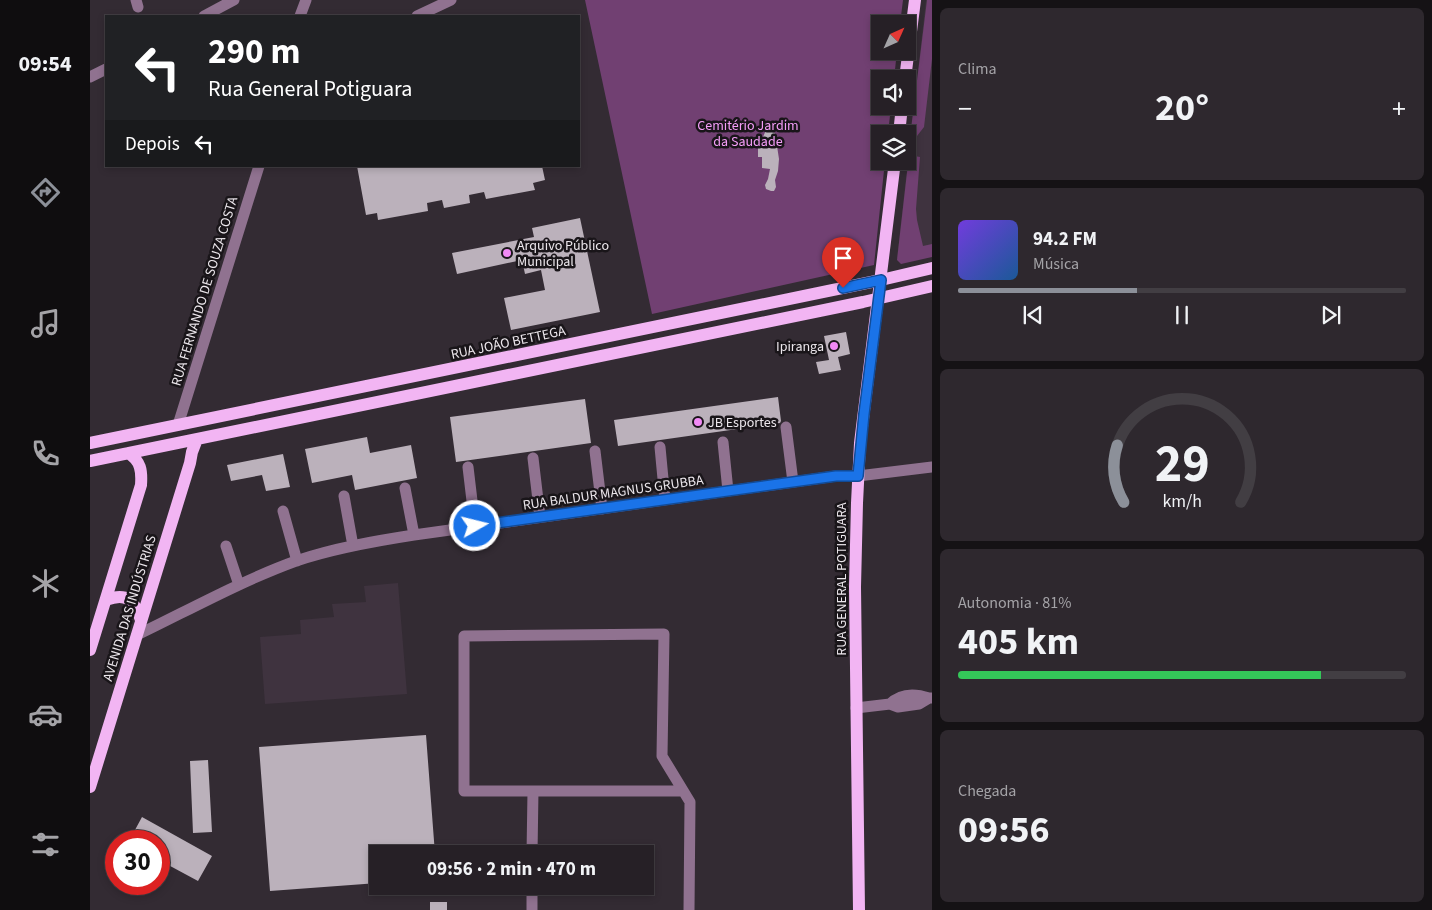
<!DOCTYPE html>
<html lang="pt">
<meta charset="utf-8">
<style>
body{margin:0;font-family:"Source Sans 3",sans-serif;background:#2e282e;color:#f1f3f6;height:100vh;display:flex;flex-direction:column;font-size:19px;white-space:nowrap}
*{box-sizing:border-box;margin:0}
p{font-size:16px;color:#a4a3a7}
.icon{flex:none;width:28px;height:28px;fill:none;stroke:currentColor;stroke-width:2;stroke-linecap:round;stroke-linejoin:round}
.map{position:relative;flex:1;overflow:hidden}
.sheet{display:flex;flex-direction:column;gap:8px;padding:8px;background:#151215;width:500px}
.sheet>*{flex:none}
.banner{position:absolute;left:15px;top:15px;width:475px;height:152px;border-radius:0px;box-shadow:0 2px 8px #0003,0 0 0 1px #423e43;background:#202124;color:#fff;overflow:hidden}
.needle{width:32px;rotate:45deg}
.fabs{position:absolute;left:781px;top:15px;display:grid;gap:10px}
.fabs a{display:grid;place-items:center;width:45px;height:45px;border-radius:0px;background:#262026;box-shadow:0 2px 8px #0003,0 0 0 1px #423e43;font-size:25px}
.speed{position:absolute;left:15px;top:830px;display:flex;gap:10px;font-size:25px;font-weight:700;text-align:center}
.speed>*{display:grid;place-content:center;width:65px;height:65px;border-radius:50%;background:#262026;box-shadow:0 2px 8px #0003,0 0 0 1px #423e43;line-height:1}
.speed .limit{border:8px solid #d22;background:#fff;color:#111}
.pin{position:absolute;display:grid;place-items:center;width:42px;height:42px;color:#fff;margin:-51px -21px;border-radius:50% 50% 50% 0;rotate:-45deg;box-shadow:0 0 5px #0007}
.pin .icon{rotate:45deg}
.me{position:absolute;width:55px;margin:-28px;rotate:82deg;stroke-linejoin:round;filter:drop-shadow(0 0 4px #0008)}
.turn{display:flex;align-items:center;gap:18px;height:105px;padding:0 20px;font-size:22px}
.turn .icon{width:65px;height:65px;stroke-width:2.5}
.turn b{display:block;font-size:35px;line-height:42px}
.then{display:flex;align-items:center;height:48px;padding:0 20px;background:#0003;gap:10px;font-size:19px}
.big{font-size:38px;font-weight:700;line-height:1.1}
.sheet .card{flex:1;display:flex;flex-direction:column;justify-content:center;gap:8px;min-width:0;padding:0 18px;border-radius:8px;background:#2e282e}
.sheet .dial{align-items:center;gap:0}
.dial svg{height:130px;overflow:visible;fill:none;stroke:#423e43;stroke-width:7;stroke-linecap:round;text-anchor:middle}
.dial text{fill:#f1f3f6;stroke:none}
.song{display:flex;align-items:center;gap:15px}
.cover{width:60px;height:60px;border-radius:8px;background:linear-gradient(135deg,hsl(260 70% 55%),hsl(210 70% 35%))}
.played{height:5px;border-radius:2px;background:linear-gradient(90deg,#8c9099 40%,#423e43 40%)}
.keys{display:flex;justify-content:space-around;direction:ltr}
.heat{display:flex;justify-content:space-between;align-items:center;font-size:28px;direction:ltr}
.charge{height:8px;border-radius:4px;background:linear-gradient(90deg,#34c759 81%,#423e43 0)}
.trip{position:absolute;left:279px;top:845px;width:285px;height:50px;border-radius:0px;background:#262026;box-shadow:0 2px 8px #0003,0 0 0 1px #423e43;font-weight:700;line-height:50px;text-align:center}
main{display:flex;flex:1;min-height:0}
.tab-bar{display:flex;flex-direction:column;width:90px;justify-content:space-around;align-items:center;background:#0f0d0f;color:#a4a3a7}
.tab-bar .icon{width:35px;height:35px}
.tab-bar .selected{color:#8c9099}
.tab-bar b{font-size:22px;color:#f1f3f6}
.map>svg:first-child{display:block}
</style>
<main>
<nav class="tab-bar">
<b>09:54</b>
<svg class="icon selected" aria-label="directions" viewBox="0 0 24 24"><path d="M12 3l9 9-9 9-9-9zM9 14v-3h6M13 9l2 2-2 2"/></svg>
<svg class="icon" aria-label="music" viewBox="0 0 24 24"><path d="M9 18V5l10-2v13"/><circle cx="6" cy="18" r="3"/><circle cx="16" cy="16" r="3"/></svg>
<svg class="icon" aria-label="phone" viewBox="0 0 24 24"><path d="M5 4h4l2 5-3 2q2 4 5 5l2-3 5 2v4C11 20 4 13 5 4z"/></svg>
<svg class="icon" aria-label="climate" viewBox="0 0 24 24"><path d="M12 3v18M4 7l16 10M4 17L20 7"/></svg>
<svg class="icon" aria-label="car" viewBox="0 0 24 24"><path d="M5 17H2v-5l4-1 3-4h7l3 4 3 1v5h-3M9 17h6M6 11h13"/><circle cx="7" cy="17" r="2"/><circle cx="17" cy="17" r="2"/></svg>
<svg class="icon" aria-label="filters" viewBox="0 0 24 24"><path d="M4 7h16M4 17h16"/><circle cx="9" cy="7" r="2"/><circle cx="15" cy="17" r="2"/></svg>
</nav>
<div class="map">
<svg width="842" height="910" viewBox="0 0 842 910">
<rect width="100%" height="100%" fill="#332b33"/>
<path fill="#3f333f" d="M836 0H842V255L811 262 807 258Z
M308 583 317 694 175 704 170 637 211 634 210 620 244 617 242 604 276 602 274 586Z"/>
<path fill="#714072" d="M495 0H813L810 24H790V51H807L804 79H790V106H801L798 134H790V161H795L784 265 562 314Z
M837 0H842V59L834 127 827 136 820 137Z
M819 155 830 157 826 209 827 220 833 246 842 244V257L811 264 807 260Z"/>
<path fill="#bbb1bb" d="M676 130 685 133 689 159 688 171 685 180 686 187 684 191H681L676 189 675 185 678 179 680 169 672 168V157H668V145H675L673 137Z
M267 166H452L455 180 443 183 445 190 396 199 394 192 379 195 380 203 354 208 352 200 337 203 338 211 288 220 287 213 276 215Z
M490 218 510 312 421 330 414 298 455 290 451 270 435 274 432 260 367 274 362 253 444 237 442 228Z
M756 332 760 354 748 357 751 370 729 374 726 362 739 360 734 336Z
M688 397 691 421 690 423 528 446 524 420Z
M495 399 501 443 366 462 360 417Z
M277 437 280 453 321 445 327 478 265 490 262 475 222 483 215 449Z
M193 454 200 487 176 491 172 475 141 481 137 465Z
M336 735 345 854H288V883L180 891 169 747Z
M118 760 122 832 103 833 100 761Z
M52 817 122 856 108 881 69 860V841H39Z
M340 902H357V910H340Z"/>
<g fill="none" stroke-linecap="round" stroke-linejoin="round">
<path stroke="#907290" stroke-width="11" d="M46 0 48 7
M114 16 144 0
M210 16 216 0
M327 16 361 0
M0 77 16 69
M88 425 169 166
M696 427 703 482
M633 442 638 491
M570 447 575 500
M505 451 512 509
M443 458 450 517
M378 467 385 526
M315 488 324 535
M254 496 263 546
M193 511 207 561
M136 546 149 585
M47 635C99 610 151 581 206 561 244 548 285 541 324 535L746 476H768L842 467
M800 704C811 693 824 693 839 698
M766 708 800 704 808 707 829 704 839 698H842
M593 791H374V636L574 634 572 756 600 802 599 910
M442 854 443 791
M442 910V886"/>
<path stroke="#f2b5f3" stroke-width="12" d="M815 79 825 0
M809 134 812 106
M0 443 791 280 842 268
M0 461 773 302 842 286
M16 600C37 592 44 600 51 620
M0 650 51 485C52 471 51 461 38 453
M0 787 100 463 102 452 107 439
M769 910 765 587 767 503 770 443 805 161"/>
</g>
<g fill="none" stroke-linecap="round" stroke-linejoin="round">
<g stroke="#114b97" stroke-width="12">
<path id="route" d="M385 526 746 476H768L774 414 791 280 753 288"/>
</g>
<use href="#route" stroke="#1a73e8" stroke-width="9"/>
</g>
<g fill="#f18af5" stroke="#191519" stroke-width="2">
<circle cx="417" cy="253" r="5"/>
<circle cx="744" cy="346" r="5"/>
<circle cx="608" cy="422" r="5"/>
</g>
<g text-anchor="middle" stroke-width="5" stroke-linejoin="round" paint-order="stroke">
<g font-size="14" fill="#f69ef9" stroke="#191519">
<text x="658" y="130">Cemitério Jardim<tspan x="658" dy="16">da Saudade</tspan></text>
</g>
<g font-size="14" fill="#ece7ec" stroke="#191519" text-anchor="start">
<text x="427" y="250">Arquivo Público<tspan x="427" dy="16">Municipal</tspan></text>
<text x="734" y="351" text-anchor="end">Ipiranga</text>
<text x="618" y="427">JB Esportes</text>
</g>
<g font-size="14" fill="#ece7ec" stroke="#191519">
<text transform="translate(114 291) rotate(-73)" y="5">RUA FERNANDO DE SOUZA COSTA</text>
<text transform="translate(418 342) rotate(-12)" y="5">RUA JOÃO BETTEGA</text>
<text transform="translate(523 492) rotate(-8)" y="5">RUA BALDUR MAGNUS GRUBBA</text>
<text transform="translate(751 579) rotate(-90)" y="5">RUA GENERAL POTIGUARA</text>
<text transform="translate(39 608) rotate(-73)" y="5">AVENIDA DAS INDÚSTRIAS</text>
</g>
</g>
</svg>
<div class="fabs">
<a><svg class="needle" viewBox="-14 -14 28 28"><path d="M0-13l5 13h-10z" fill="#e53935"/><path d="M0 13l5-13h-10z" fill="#a4a3a7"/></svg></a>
<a><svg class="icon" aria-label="sound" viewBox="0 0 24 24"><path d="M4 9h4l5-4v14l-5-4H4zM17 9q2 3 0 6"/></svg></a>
<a><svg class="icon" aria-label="layers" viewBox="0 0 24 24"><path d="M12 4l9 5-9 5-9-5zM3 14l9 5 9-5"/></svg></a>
</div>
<div class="speed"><div class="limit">30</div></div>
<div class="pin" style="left:753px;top:288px;background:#d93025"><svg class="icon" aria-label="arrive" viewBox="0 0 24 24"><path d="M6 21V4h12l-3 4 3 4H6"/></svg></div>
<svg class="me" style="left:385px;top:526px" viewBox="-20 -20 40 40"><circle r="17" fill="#1a73e8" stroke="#fff" stroke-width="3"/><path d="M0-11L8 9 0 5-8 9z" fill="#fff"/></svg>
<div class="trip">09:56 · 2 min · 470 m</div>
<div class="banner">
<div class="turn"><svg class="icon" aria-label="left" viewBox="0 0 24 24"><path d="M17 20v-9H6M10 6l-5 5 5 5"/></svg><div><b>290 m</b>Rua General Potiguara</div></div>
<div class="then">Depois<svg class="icon" aria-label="left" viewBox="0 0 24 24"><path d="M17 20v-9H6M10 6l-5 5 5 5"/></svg></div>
</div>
</div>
<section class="sheet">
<div class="card"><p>Clima</p>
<div class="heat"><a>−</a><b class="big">20°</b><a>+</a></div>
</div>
<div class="card">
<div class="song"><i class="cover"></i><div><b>94.2 FM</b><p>Música</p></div></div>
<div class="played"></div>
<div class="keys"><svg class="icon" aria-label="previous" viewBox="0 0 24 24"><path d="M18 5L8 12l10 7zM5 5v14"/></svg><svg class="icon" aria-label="pause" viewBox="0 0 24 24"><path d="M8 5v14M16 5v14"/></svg><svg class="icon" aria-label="next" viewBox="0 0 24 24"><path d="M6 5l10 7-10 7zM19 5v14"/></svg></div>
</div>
<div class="card dial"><svg viewBox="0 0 100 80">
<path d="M14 69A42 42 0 1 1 86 69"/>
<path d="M14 69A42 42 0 0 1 10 34" stroke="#8c9099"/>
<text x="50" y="56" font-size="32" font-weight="700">29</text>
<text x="50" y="72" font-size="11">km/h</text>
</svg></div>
<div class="card"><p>Autonomia · 81%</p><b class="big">405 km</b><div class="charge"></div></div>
<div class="card"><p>Chegada</p><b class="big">09:56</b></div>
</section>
</main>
